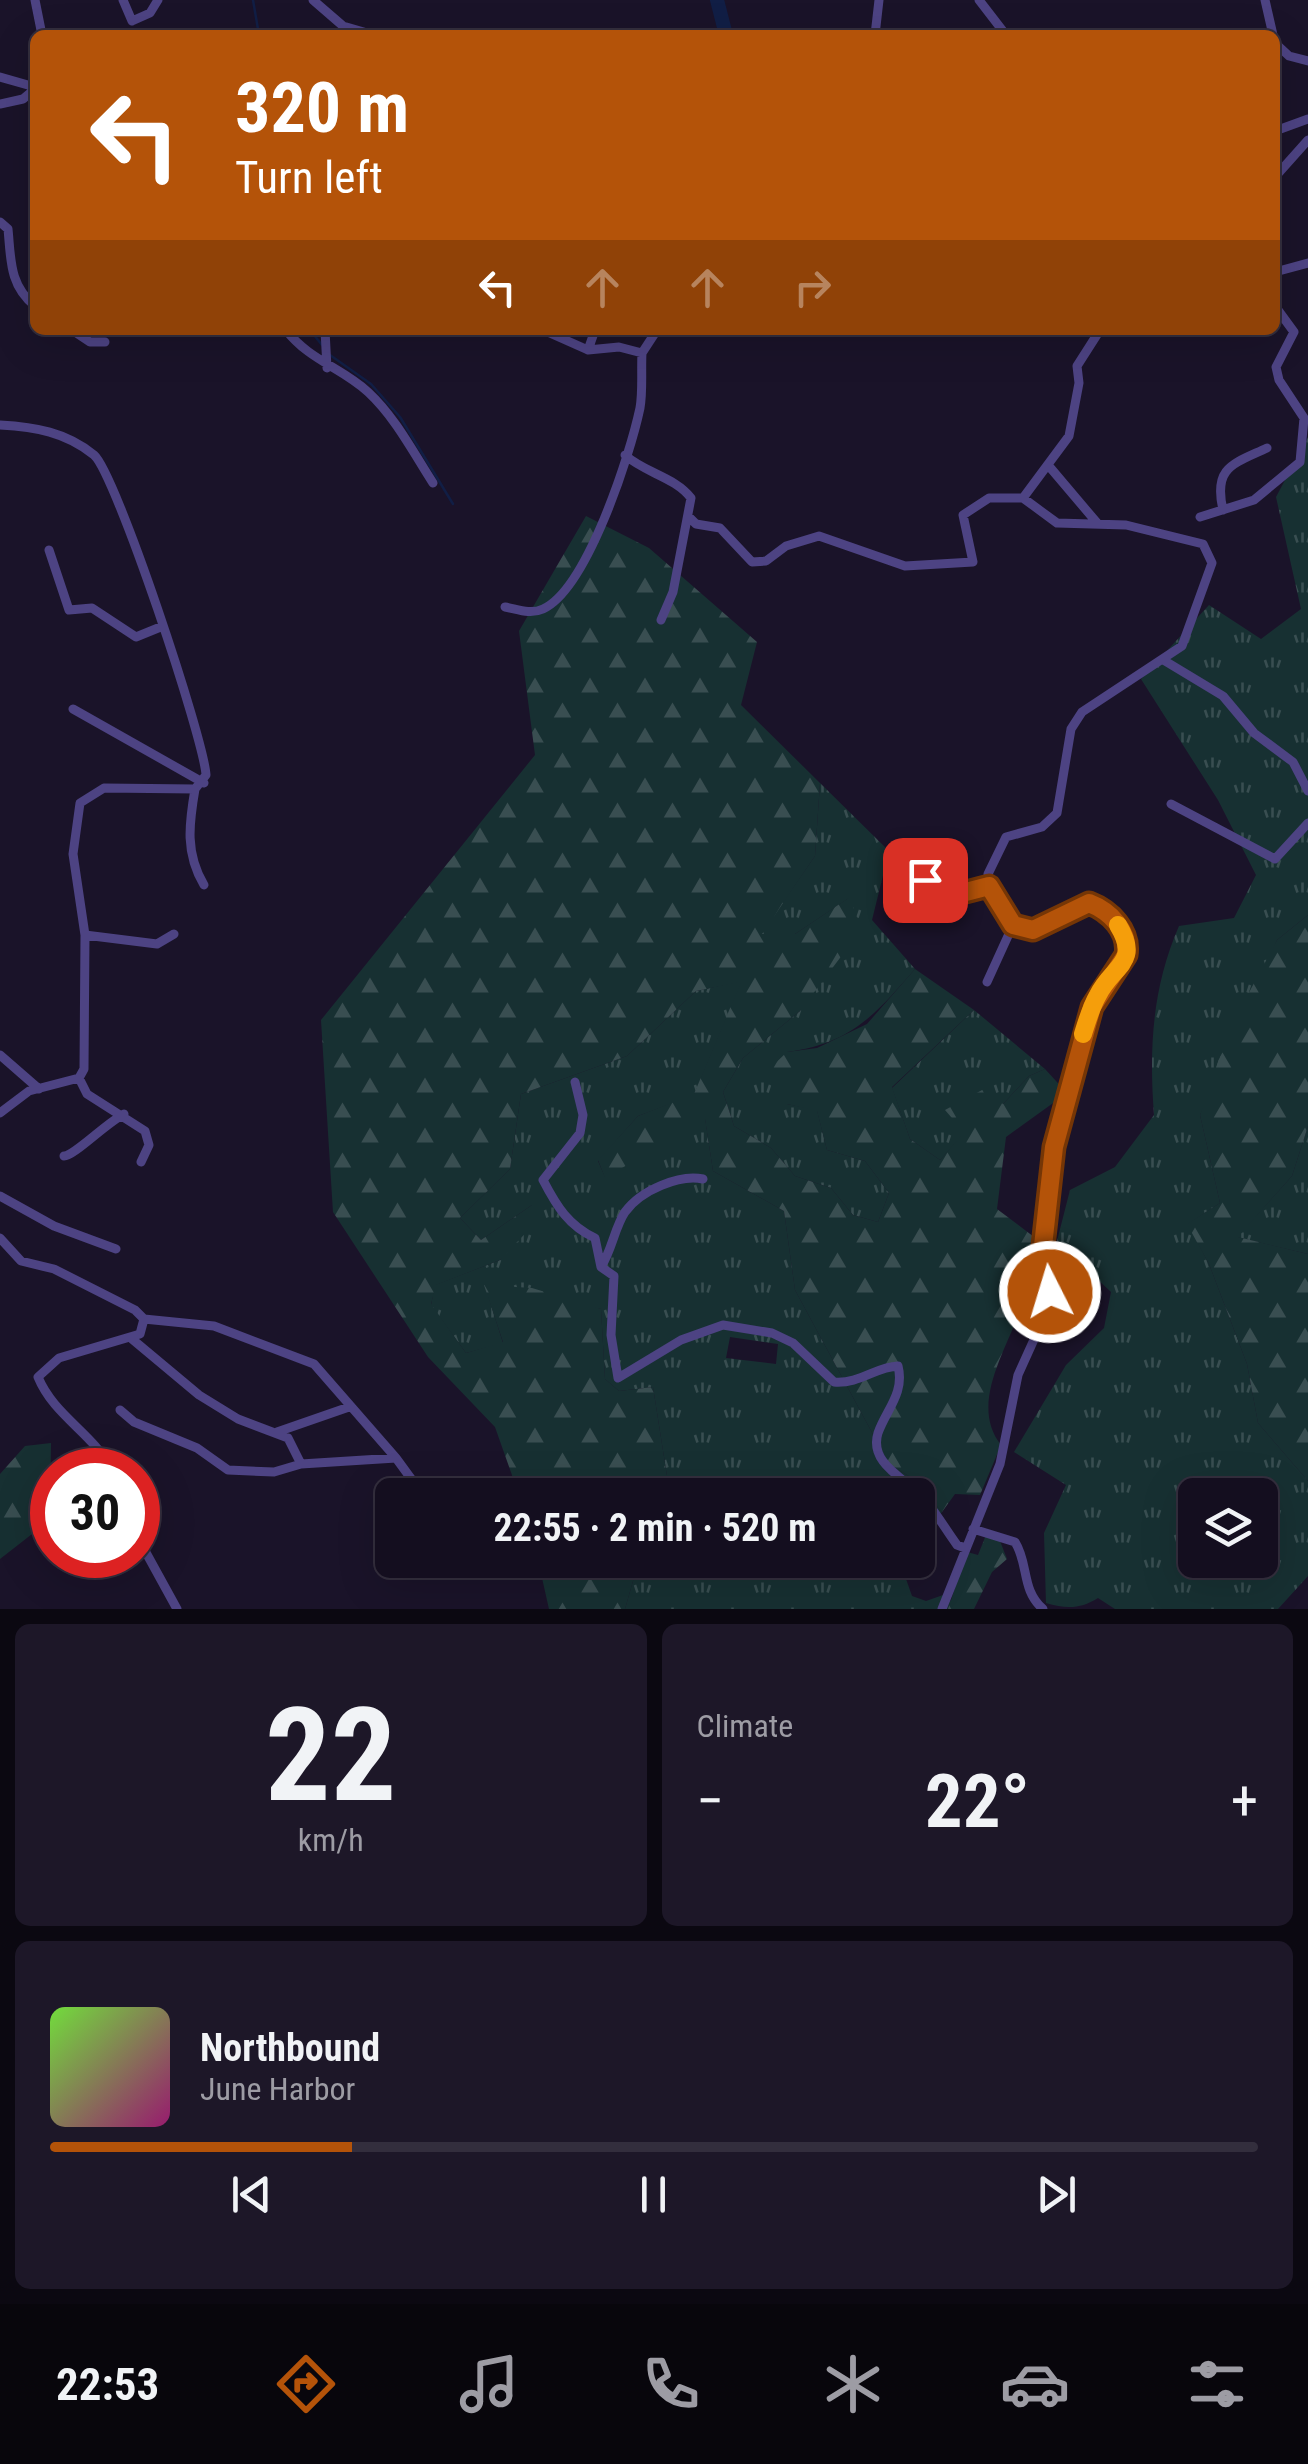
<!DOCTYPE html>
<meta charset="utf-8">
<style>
body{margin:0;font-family:"Roboto Condensed",sans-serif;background:#1d1728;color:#f1f3f6;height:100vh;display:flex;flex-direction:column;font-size:38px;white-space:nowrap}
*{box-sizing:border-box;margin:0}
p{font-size:32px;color:#9d9ca4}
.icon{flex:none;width:55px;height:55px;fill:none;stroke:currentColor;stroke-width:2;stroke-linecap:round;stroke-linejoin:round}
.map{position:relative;height:1609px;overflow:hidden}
.panel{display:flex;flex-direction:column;gap:15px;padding:15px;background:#0b0811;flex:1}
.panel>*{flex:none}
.banner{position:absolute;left:30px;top:30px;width:1250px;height:305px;border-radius:15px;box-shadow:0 10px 40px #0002,0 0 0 2px #332e3d;background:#b45309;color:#fff;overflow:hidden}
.buttons{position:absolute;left:1178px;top:1478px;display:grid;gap:20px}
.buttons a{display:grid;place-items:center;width:100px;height:100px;border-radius:15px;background:#140e1f;box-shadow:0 10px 40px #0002,0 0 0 2px #332e3d;font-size:50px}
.speed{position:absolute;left:30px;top:1448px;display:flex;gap:20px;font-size:50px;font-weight:700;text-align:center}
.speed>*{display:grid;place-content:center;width:130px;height:130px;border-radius:50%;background:#140e1f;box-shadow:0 10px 40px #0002,0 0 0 2px #332e3d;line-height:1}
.speed .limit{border:15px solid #d22;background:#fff;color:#111}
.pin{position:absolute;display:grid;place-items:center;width:85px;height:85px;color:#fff;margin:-42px;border-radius:20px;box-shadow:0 5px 15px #0006}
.me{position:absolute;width:110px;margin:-55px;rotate:355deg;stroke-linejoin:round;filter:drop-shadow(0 0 8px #0008)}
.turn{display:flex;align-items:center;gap:35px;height:210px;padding:0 40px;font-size:45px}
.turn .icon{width:130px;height:130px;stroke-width:2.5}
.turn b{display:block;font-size:70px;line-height:85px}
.lanes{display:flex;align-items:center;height:95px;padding:0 40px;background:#0003;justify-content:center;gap:50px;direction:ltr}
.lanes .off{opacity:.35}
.big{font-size:75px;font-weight:700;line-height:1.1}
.panel .tile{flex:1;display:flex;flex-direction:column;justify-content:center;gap:15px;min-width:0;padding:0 35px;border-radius:15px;background:#1d1728}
.panel .dial{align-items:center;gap:0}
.dial b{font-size:130px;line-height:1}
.song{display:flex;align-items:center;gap:30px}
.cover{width:120px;height:120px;border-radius:15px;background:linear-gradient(135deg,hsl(100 70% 55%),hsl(320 70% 35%))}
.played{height:10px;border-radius:5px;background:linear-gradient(90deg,#b45309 25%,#332e3d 25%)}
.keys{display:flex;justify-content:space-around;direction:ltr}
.heat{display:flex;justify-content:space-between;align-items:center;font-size:55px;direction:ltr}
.panel .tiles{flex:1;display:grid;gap:15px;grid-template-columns:1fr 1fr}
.tile:last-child{grid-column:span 2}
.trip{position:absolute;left:375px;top:1478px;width:560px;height:100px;border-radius:15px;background:#140e1f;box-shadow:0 10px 40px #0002,0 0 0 2px #332e3d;font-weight:700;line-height:100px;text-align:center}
.menu{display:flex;height:160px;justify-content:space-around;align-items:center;background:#08060c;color:#9d9ca4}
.menu .icon{width:70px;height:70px}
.menu .current{color:#b45309}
.menu b{font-size:45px;color:#f1f3f6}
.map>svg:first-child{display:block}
</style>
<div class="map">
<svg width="1308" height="1609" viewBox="0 0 1308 1609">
<defs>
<pattern id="grass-tufts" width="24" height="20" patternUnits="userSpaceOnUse" patternTransform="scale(2.5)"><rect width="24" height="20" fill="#173032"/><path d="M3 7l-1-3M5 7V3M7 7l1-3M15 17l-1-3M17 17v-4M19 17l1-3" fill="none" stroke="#394e51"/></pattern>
<pattern id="forest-firs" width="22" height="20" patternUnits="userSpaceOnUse" patternTransform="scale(2.5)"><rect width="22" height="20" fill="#173032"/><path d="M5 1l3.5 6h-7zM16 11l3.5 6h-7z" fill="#394e51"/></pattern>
</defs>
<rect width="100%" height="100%" fill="#1a1329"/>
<path fill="url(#grass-tufts)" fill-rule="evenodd" d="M1308 437V915L1277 940 1200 1115 1220 1203 1188 1224 1209 1264 1247 1364 1258 1423 1308 1481V1576L1278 1609H1115L1098 1598C1080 1609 1067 1609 1046 1603L1044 1533 1066 1485 1014 1452 1066 1365 1104 1328 1111 1292 1057 1241 1070 1190 1115 1167 1154 1115C1149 1049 1152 988 1179 926L1234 918 1256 875 1218 800 1141 679 1209 605 1261 639 1301 609 1276 497ZM1195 1495H1260V1560H1195Z
M820 783 889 851 872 920 915 969C875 1015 850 1044 787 1052V1104L817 1110 827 1150 865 1161 889 1193 878 1222 853 1215 831 1188 795 1176 771 1148 734 1126 723 1092 743 1058 800 1011 849 898 795 934H761L815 856Z
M742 981 694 1095 638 1116 598 1161 605 1177 705 1118 713 1171 784 1211 795 1290 889 1464 912 1478 942 1512 934 1522 933 1551 918 1557V1495H670L653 1387 619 1391 605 1379 601 1309 485 1286 503 1343 466 1353 431 1305 435 1285 500 1260 532 1205 481 1240 460 1218 510 1169 521 1094 627 1056 696 991ZM730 1337 778 1344 776 1364 726 1358Z
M974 1010 1045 1069 1029 1076 1003 1104 946 1110 965 1132 940 1160 910 1139 892 1088Z
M1308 1126V1254L1237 1237 1292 1176Z
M639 1560H913L906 1579 912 1596 926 1601 946 1594 952 1603 948 1609H625Z"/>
<path fill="url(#forest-firs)" d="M586 516 649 548 757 642 741 705 820 783 815 856 762 934H795L850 897 861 930 800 1011 743 1058 723 1092 734 1126 771 1148 795 1176 831 1188 853 1215 878 1222 889 1193 865 1161 827 1150 817 1111 787 1104 763 1075 787 1052 817 1048 867 1024 915 969 974 1010 892 1087 910 1139 940 1160 964 1132 945 1110 984 1089 1003 1104 1029 1076 1045 1069 1067 1093 1006 1137 997 1209 1042 1243 1000 1297 1019 1313C1004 1354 970 1406 1001 1445L980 1495 955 1494 942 1512 912 1478 889 1464 795 1290 784 1211 713 1171 705 1119 605 1178 598 1160 638 1116 694 1094 741 982 696 991 627 1056 521 1094 510 1169 460 1218 481 1240 532 1205 542 1216 500 1260 436 1285 431 1304 466 1353 503 1342 484 1285 532 1288 601 1309 605 1379 619 1391 653 1387 670 1495H519L495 1427 428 1357 333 1212 321 1020 535 755 519 631Z
M1308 915V1126L1292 1176 1238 1237 1308 1254V1481L1258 1423 1247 1364 1209 1264 1187 1224 1220 1203 1200 1115 1229 1030 1277 940Z
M51 1443 50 1520 0 1559V1474L25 1446Z
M986 1535 1000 1541 1007 1559 992 1572 974 1609H948L967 1552 978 1555Z
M538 1560H639L625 1609H549Z"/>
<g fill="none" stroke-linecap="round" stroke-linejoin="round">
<path stroke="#111e45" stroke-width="2.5" d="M253 0 259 35
M310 330 322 345
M330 355 371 384 400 417 453 504"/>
<path stroke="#111e45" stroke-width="14" d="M717 0 726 35"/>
<path stroke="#4d4383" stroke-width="9" d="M35 0 42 35
M123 0 132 21 150 13 158 0
M313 0 343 26 374 35
M979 0 1006 35
M1265 0 1273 35
M875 35 879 0
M1275 43 1289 56 1308 61
M0 77 35 87
M0 104 23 99 35 89
M1275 131 1308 119
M1275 177 1308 140
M0 222 8 229C11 259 9 285 35 306
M1275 272 1308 263
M72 330 90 342H105
M286 330C309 360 342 368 368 392 395 417 413 452 433 483
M325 330 327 368
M543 330 588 350
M595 330 588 350 619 347 642 353 657 330
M0 425C35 427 66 432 94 455 116 474 204 739 206 775L195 789 104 788 80 803 73 854 85 935 84 1069 79 1078 29 1091 0 1113
M625 455C645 473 675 477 691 498L673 592 661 620
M1048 465 1098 524
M1223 510C1213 467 1233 464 1267 448
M689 517 696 524 720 528 752 562 766 561 786 546 819 536 905 566 973 562 963 515 989 498H1023
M1200 517 1254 500 1300 462 1304 418 1279 380 1276 367 1294 332 1275 306
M49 550 69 610 92 608 136 637 163 626
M505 607C517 609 530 615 543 609 587 589 630 455 640 408 643 391 641 371 642 353
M1165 661 1223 696 1254 733 1293 762 1308 791
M73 709 204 783
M195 789C189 824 185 853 204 885
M1171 804 1275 859 1308 823
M925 881 963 893 989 886
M85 935 157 944 174 934
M987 982 1013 925
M0 1055 39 1089
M79 1078 87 1094 145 1131 149 1145 141 1162
M575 1082 583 1115 580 1133 543 1180C557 1207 569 1226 595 1238L601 1267 614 1276 611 1335 618 1378 681 1340 723 1325 772 1333 793 1343 834 1382C860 1384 875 1367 898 1366 905 1393 886 1410 878 1433 868 1465 909 1480 925 1500 937 1514 946 1530 957 1545L965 1548
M64 1156C74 1156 105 1124 124 1114
M0 1196 54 1226 116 1249
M0 1238 21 1261 54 1269 135 1310 144 1319 140 1334 59 1358 38 1377C54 1416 93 1433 112 1470
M602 1265C612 1249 615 1227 625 1212 641 1190 680 1174 703 1179
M144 1319 214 1326 314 1364 396 1458
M132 1339 199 1395 238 1419 288 1438 301 1464 396 1458 423 1495
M120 1410 134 1422 197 1448 228 1470 274 1472 301 1464
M277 1432 349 1407
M973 1529 1015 1542C1029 1564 1021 1590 1043 1609
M138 1538 177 1609
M942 1609 1000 1464 1018 1375 1051 1302 1042 1255 1054 1147 1066 1117 1079 1045 1092 1007 1120 968 1128 947 1113 917 1089 903 1033 930 1013 925 996 901 988 874 1006 837 1042 827 1057 813 1071 729 1082 712 1182 646 1212 563 1203 544 1126 525 1057 523 1023 498 1069 436 1079 383 1077 366 1100 330"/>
</g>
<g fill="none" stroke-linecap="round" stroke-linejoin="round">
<g stroke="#753606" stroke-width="25">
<path id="route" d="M925 880 962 893 989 886 1013 925 1033 930 1089 903C1110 911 1130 931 1126 955L1092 1007 1054 1147 1042 1255 1050 1292"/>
</g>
<use href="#route" stroke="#b45309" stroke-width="18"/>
<path stroke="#f59e0b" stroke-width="18" d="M1083 1034C1087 1021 1091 1007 1098 995 1113 965 1141 963 1118 925"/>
</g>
</svg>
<div class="buttons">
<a><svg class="icon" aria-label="layers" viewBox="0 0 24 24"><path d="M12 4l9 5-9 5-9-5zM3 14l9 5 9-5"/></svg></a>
</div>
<div class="speed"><div class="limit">30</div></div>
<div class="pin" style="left:925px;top:880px;background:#d93025"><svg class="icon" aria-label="arrive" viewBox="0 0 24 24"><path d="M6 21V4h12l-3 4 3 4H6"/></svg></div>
<svg class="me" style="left:1050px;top:1292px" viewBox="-20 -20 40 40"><circle r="17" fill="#b45309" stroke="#fff" stroke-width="3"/><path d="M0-11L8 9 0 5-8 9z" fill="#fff"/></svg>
<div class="trip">22:55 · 2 min · 520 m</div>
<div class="banner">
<div class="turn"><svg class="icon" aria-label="left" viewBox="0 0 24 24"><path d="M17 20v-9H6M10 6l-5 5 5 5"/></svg><div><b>320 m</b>Turn left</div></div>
<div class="lanes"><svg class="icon" aria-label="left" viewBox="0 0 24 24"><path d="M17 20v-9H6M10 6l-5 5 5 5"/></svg><svg class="icon off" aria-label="ahead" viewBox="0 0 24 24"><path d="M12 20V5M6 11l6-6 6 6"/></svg><svg class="icon off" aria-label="ahead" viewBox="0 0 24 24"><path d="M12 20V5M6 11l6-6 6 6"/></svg><svg class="icon off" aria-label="right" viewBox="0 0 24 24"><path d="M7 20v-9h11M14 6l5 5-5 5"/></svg></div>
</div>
</div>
<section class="panel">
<div class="tiles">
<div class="tile dial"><b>22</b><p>km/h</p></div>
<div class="tile"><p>Climate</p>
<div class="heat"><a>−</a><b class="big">22°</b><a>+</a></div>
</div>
<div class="tile">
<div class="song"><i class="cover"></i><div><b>Northbound</b><p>June Harbor</p></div></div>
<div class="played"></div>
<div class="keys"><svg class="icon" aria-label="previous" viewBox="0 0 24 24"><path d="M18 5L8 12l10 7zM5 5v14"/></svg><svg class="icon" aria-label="pause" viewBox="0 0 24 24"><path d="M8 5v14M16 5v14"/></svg><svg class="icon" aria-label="next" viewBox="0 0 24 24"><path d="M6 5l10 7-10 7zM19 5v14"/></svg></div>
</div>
</div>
</section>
<nav class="menu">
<b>22:53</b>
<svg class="icon current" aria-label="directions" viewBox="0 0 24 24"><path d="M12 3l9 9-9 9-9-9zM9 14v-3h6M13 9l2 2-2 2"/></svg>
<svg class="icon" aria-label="music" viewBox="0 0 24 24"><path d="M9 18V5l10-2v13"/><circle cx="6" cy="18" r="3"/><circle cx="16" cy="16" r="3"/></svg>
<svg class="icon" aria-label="phone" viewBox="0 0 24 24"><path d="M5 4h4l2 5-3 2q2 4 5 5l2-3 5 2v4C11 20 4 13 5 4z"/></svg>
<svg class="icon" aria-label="climate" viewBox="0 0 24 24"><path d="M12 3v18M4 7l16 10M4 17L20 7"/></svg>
<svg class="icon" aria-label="car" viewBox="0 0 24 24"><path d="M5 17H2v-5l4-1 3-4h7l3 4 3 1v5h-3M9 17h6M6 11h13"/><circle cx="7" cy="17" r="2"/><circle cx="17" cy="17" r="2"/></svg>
<svg class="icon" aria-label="filters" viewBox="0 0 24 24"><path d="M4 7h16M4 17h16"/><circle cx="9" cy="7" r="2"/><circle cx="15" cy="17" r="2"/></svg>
</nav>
